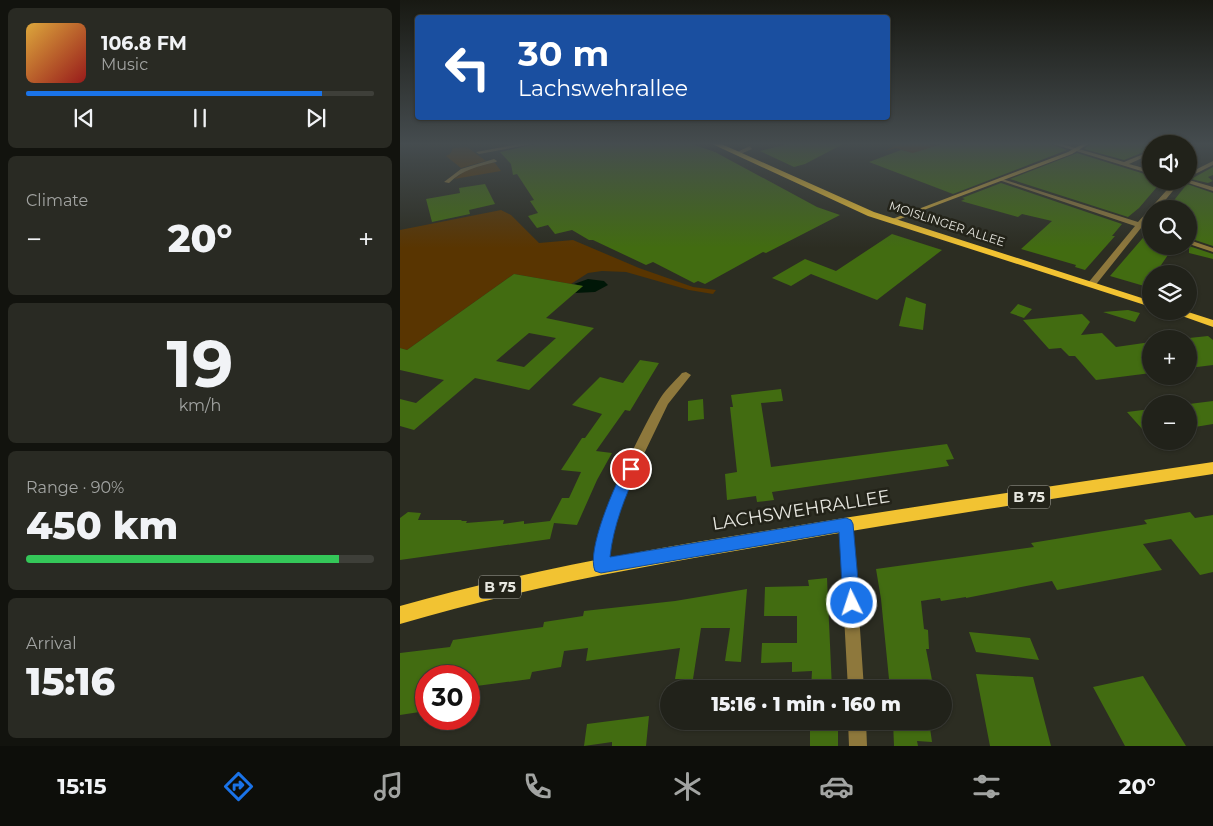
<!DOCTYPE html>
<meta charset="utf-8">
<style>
body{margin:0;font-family:Montserrat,sans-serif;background:#292a23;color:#f1f3f6;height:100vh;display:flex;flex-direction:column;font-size:19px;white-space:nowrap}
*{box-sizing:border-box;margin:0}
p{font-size:16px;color:#a2a4a2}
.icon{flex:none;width:28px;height:28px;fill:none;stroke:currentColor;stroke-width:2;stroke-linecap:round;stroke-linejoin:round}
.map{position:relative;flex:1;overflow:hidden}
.panel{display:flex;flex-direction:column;gap:8px;padding:8px;background:#12130e;width:400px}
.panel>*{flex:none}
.top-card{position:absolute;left:15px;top:15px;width:475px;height:105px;border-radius:5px;box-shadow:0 1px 4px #0004,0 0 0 1px #3e3f39;background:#1a4fa0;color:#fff;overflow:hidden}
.buttons{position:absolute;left:742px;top:135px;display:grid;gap:10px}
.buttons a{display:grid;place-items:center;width:55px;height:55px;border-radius:50%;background:#21221a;box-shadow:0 1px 4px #0004,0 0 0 1px #3e3f39;font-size:25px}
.speed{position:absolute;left:15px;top:665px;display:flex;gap:10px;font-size:25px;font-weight:700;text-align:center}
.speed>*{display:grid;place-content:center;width:65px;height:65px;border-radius:50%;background:#21221a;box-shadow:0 1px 4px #0004,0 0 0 1px #3e3f39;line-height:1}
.speed .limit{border:8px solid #d22;background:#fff;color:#111}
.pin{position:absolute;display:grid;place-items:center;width:42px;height:42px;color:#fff;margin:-21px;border:2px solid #fff;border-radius:50%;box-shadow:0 1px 5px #0007}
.me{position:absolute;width:55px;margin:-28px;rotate:356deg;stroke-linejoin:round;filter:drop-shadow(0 0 4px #0008)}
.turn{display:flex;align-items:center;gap:18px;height:105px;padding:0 20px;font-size:22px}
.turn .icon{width:65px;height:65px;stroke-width:2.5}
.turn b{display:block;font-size:35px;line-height:42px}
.big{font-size:38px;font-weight:800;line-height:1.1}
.panel .tile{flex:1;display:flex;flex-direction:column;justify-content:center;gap:8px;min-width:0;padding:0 18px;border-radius:8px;background:#292a23}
.panel .dial{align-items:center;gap:0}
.dial b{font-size:65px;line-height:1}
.song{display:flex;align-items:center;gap:15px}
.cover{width:60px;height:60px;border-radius:8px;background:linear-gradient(135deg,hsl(40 70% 55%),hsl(0 70% 35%))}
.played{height:5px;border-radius:2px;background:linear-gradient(90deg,#1a73e8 85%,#3e3f39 85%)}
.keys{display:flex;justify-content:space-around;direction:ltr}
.heat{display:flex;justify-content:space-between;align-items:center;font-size:28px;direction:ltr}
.charge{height:8px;border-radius:4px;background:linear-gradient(90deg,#34c759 90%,#3e3f39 0)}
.trip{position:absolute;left:260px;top:680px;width:292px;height:50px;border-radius:25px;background:#21221a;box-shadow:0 1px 4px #0004,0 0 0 1px #3e3f39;font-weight:800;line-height:50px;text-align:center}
.menu{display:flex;height:80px;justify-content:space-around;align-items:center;background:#0d0e0a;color:#a2a4a2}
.menu .icon{width:35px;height:35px}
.menu .selected{color:#1a73e8}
.menu b{font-size:22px;color:#f1f3f6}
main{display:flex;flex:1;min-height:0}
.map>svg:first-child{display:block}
</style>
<main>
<section class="panel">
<div class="tile">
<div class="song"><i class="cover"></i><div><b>106.8 FM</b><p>Music</p></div></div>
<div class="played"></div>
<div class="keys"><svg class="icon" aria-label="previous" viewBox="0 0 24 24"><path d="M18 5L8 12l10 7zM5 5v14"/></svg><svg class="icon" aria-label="pause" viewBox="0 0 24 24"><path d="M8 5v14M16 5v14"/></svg><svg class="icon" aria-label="next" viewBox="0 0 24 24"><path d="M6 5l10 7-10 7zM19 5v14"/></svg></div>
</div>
<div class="tile"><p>Climate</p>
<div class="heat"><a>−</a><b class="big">20°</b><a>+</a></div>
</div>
<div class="tile dial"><b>19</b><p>km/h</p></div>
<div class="tile"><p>Range · 90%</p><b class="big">450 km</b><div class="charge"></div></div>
<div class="tile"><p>Arrival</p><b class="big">15:16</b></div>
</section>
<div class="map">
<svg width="813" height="746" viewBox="0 0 813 746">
<rect width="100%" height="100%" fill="#2c2d22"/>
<path fill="#593501" d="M501 143H525L547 151 525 157 496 148 485 151Z
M67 147 86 161 61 168 46 156 50 154 53 148Z
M90 163H95L101 171 54 179 68 169Z
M101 210 111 215 139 243 173 240 239 268 293 287 316 290 313 294 289 290 226 272 202 271 188 273 171 284 114 274 7 350 0 348V230Z"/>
<path fill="#001707" d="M188 279 204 281 208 285 195 292 175 293 183 286 174 284Z"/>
<path fill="#426c11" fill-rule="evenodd" d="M140 143H289L315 152 417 207 440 215 366 253 363 252 305 284 298 281 294 283 253 262 246 265 193 240H189L172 230 155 234 148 225 137 228 128 216 138 213 130 201 134 200 117 174 113 175 111 164 100 152Z
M391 143H445L405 164 394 167 360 151Z
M545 143H648L667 150 553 194 469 162 501 150 513 153Z
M692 143H751V149L724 160 684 149Z
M677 153 751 176V181H762L739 208 728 217 610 179Z
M813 167V175L808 177 813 181 808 183 791 179Z
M601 183 722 224 712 236H715L685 270 675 267 676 265 621 249 652 221 622 214 618 217 561 201 565 199 562 198Z
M85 184 95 204 69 210 70 214 32 222 26 199 60 193 59 188Z
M787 184 813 193V246L789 238V209H767Z
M748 232 751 233V246H774L755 274H751V288L710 276Z
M492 234 542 250 477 300 411 274 391 286 372 278 405 259 436 271Z
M789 246 813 254V259L789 253Z
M114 274 183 286 146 318 194 328 129 390 75 378 14 430 0 426V399L16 403 44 380 0 370V348L7 350ZM129 333 156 338 124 367 96 361Z
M506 297 526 304 523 330 499 326Z
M618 304 632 309 624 318 610 313Z
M728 310 740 313 735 322 703 312Z
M682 314 690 322 681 335 702 333 716 347 751 342V373L696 380 675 356H669L661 348 649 349 623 320Z
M808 336 813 340V365L789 368V338Z
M240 360 259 363 230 411 225 410 196 451 212 453 197 480 177 525 154 523 150 539 0 560V518L8 512 21 513 18 520H62L61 521H67L66 523 104 520 103 524 124 521V524L150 521 162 498H169L181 472 161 470 182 438H185L202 414 172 405 200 377 223 383Z
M381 389 383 401 361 403 371 467 547 444 554 459 546 460 549 466 372 492 374 500 357 502 356 496 327 500 325 474 337 472 330 407H333L331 395Z
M303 399 304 419 288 421V401Z
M813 401V424L789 428V404Z
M751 409V439L727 412Z
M790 512 795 518 813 515V572L800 575 771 539 743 544 762 570 657 590 652 581 566 598V597L541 601 540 598 521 601 524 629 528 630 529 649H526L532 680H525L526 689H490L481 599 476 569 634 547 631 543 747 524 744 520Z
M427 578 432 689H411L412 671 392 672V662L361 663 362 643H397V616H364L365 587 409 586 408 580Z
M347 589 341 662 325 661 330 628H301L293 679H275L280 648 186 661 188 648 164 651 161 667 132 672 130 679 69 687V676H26V711L0 715V653L50 647 53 640 143 627 144 622 183 616 184 611 275 601Z
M569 632 630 638 639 660 576 652Z
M576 674 633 677 651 746H590Z
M743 676 786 746H725L693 687Z
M249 716 246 746H212V742L184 746 187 724Z
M410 721H438V746H410Z
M493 721H529L532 742 517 741 518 746H494Z"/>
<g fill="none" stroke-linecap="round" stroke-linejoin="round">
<path fill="#8e783c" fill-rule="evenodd" d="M125 143H138L79 154 76 152Z
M650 143H658L724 162 751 151V154L729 164 751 170V174Z
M769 143H774L769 144Z
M350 146 352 149 338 155 335 153Z
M94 159 97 161 96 162C78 166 62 170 49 183L44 182 61 169Z
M813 161V165L789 177V173Z
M599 178 738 222 775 181H781L758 209H751V215L744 224 751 227V231L741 228 694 287H691L687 285 688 283 735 226 599 180Z
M789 180 813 187V191L782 181Z
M789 240 813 248V252L789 244Z
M286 372 291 375 268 404 229 485 211 540 208 565 206 570 201 571 196 570C184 544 242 429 258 402 264 391 274 382 282 373Z
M446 518 451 520 453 524 464 689H448L439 524 441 520Z
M448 721H466L467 746H449Z"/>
<path fill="#c6a23b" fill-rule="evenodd" d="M684 143H690L672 154 492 222 487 221 668 152Z"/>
<path fill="#f2c332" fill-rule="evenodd" d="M310 143H319L335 150 474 212 751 301V307L468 216Z
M768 311H785L813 320V327Z
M813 462V474C665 497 517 519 370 545 245 566 121 588 0 624V606C122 571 245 550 370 530 517 506 665 484 813 462Z"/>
</g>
<linearGradient id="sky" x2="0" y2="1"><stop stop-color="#181913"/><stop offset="0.58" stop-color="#454c4f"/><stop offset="1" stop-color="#454c4f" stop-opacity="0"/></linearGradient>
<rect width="813" height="248" fill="url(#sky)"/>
<path fill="#1a73e8" stroke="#114b97" d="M231 463 236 465 238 469C225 496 213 527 210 557L446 518 451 520 453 524 460 603 458 609 452 612 446 609 443 603 439 532 201 573 195 571C186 551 215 484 226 465Z"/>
<g text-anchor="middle" stroke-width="5" stroke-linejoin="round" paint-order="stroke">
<g font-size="12" fill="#e7e7e0" stroke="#232319">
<text transform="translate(547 224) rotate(18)" y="4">MOISLINGER ALLEE</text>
</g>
<g fill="#232319" stroke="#acaca4" stroke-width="1">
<rect x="608" y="485.5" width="42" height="23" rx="4"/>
<rect x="79" y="575.5" width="42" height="23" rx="4"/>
</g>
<g font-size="14" font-weight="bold" fill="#e7e7e0">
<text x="629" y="502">B 75</text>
<text x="100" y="592">B 75</text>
</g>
<g font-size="18" fill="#e7e7e0" stroke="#232319">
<text transform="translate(401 510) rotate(-9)" y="6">LACHSWEHRALLEE</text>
</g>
</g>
</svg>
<div class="buttons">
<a><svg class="icon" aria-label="sound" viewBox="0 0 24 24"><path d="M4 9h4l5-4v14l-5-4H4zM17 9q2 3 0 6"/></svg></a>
<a><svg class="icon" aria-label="search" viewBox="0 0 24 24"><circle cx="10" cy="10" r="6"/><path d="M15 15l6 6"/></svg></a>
<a><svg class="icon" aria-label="layers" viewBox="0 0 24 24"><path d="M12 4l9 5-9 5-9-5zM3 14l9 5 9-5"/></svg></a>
<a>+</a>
<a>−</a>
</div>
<div class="speed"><div class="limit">30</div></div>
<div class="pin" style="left:231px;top:469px;background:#d93025"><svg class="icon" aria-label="arrive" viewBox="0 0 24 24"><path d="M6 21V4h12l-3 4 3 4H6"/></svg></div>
<svg class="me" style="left:452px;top:603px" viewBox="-20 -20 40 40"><circle r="17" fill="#1a73e8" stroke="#fff" stroke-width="3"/><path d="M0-11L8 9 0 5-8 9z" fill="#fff"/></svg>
<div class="trip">15:16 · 1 min · 160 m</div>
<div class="top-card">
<div class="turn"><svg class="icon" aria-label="left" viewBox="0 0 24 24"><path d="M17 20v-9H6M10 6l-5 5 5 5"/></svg><div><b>30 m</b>Lachswehrallee</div></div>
</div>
</div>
</main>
<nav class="menu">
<b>15:15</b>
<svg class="icon selected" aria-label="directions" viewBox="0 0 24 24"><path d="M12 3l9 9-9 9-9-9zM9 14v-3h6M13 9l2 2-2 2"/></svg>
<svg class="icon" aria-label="music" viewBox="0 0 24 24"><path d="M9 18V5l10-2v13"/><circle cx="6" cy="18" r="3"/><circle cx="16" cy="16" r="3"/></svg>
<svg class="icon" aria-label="phone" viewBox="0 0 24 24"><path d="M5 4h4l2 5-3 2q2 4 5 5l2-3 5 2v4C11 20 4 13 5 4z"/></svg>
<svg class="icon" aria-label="climate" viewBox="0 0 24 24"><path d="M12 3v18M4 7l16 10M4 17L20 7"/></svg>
<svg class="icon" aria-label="car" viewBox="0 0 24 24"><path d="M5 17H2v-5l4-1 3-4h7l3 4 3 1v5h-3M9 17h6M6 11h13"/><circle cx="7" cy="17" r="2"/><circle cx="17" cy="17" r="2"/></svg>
<svg class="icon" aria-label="filters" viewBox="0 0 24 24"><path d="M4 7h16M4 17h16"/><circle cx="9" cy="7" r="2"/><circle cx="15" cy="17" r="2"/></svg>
<b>20°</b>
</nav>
